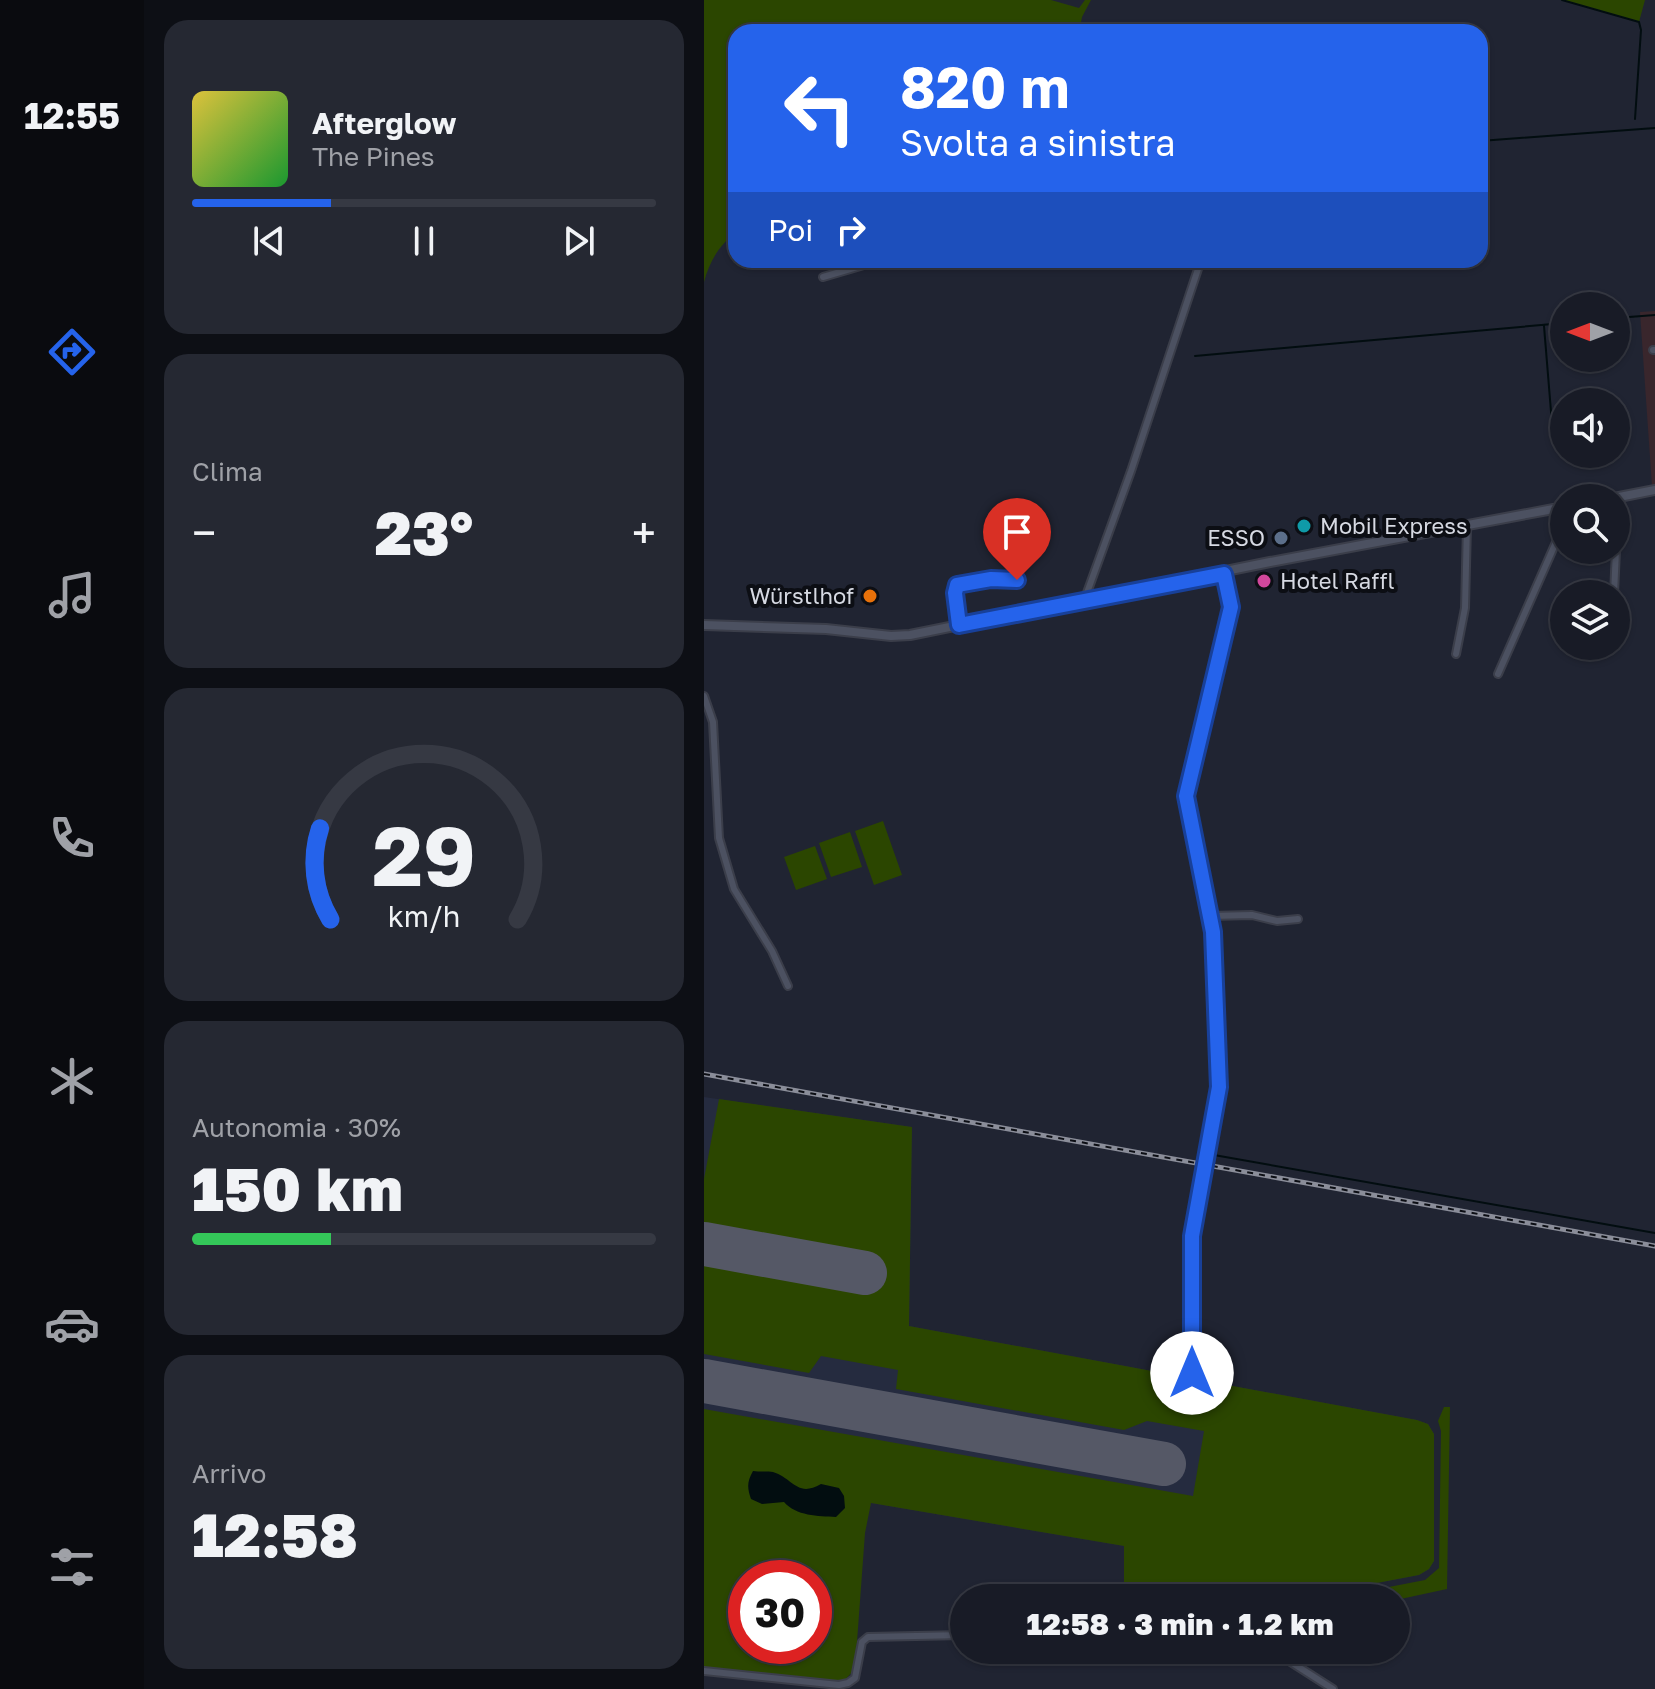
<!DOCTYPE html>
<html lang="it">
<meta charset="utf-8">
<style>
body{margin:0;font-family:"Golos Text",sans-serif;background:#252832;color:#f1f3f6;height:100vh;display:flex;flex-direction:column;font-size:30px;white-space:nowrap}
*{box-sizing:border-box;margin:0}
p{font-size:26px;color:#9fa1a7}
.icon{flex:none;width:44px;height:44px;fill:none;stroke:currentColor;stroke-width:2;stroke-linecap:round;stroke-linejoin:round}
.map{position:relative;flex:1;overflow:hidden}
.side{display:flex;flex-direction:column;gap:20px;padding:20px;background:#0d0f15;width:560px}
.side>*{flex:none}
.banner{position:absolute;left:24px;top:24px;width:760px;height:244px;border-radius:24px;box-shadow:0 2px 6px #0004,0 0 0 2px #363943;background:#2563eb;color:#fff;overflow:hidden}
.needle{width:52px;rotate:270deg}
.controls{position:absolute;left:846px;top:292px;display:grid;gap:16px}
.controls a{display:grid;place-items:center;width:80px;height:80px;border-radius:50%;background:#181b26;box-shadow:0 2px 6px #0004,0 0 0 2px #363943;font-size:40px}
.speed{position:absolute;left:24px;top:1560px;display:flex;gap:16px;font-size:40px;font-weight:700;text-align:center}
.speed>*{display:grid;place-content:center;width:104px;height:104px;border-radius:50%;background:#181b26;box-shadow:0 2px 6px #0004,0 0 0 2px #363943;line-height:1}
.speed .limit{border:12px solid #d22;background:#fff;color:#111}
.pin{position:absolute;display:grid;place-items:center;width:68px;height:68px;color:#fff;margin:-82px -34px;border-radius:50% 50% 50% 0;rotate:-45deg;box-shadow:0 0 8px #0007}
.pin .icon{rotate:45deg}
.me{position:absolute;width:88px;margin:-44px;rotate:0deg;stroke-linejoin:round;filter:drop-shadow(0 0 6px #0008)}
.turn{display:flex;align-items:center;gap:28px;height:168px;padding:0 40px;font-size:36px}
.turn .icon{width:104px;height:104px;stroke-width:2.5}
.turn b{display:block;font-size:56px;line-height:68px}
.then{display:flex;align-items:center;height:76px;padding:0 40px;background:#0003;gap:16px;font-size:30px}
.big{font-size:60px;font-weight:800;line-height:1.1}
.side .card{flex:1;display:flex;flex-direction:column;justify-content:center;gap:12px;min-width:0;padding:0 28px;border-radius:24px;background:#252832}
.side .dial{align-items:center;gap:0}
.dial svg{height:208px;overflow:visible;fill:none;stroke:#363943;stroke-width:7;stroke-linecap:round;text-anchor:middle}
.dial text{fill:#f1f3f6;stroke:none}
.song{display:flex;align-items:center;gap:24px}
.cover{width:96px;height:96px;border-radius:12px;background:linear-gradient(135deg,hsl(50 70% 55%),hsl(130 70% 35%))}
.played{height:8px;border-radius:4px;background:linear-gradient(90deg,#2563eb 30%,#363943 30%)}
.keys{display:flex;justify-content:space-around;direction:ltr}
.heat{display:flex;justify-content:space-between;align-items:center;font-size:44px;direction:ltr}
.charge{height:12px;border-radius:6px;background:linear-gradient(90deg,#34c759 30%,#363943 0)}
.trip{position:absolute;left:246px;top:1584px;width:460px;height:80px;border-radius:40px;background:#181b26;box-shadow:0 2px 6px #0004,0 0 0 2px #363943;font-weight:800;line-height:80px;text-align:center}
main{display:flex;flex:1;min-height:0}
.tabs{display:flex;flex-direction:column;width:144px;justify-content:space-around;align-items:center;background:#0a0b0f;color:#9fa1a7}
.tabs .icon{width:56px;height:56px}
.tabs .active{color:#2563eb}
.tabs b{font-size:36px;color:#f1f3f6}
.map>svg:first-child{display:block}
</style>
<main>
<nav class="tabs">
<b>12:55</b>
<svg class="icon active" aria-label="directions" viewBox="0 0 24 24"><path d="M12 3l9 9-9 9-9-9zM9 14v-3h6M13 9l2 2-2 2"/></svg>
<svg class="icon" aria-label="music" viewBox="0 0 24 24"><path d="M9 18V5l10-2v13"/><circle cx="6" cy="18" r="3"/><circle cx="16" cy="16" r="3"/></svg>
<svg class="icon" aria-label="phone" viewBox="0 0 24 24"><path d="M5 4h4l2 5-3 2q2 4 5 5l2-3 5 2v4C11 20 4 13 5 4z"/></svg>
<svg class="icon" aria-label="climate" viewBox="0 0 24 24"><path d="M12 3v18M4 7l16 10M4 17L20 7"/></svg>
<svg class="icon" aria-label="car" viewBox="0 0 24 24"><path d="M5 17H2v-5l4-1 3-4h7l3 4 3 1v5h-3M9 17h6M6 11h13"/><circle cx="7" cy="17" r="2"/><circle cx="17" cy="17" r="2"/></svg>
<svg class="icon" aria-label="filters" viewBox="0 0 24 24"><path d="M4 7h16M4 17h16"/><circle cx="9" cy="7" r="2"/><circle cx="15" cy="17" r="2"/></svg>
</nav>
<section class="side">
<div class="card">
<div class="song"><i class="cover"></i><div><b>Afterglow</b><p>The Pines</p></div></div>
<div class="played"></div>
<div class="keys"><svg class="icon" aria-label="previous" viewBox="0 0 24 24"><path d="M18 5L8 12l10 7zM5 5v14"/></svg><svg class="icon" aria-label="pause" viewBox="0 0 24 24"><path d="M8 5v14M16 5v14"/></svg><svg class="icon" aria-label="next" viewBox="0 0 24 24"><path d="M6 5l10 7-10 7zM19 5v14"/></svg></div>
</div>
<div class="card"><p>Clima</p>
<div class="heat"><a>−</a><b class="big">23°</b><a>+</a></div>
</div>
<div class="card dial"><svg viewBox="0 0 100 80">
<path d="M14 69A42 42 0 1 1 86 69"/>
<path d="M14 69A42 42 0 0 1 10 34" stroke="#2563eb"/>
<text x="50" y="56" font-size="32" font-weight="700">29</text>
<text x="50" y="72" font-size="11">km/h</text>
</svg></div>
<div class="card"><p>Autonomia · 30%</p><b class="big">150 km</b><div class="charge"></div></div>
<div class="card"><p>Arrivo</p><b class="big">12:58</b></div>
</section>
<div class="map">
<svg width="951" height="1689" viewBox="0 0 951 1689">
<rect width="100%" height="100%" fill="#202432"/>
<path fill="#252b3f" d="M0 1097 208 1127 205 1326 713 1420 724 1424 730 1434V1561L725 1569 715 1575 594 1598H420V1546L167 1503 0 1504Z"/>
<path fill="#39262c" d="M951 311V485L948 486 936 312Z"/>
<path fill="#2b4600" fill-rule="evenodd" d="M0 0H347L375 8 381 0H387L378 17 375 32H32V232C15 246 6 260 0 282Z
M858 0H941L935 22Z
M179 821 198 875 170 885 151 831Z
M146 832 158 867 127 877 115 843Z
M111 846 123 879 92 890 80 857Z
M15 1099 208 1127 205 1326 713 1420 724 1424 730 1434V1561L725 1569 715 1575 594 1598H420V1546L167 1503 161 1533 151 1669 138 1683 0 1668V1409L489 1496 500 1431 443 1421 420 1430 192 1389 194 1370 117 1356 105 1373 0 1354V1179ZM42 1578H110V1646H42Z
M740 1407H746L743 1589 692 1600 628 1598 721 1580 735 1568 737 1431 734 1421Z"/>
<path fill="#020d10" d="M49 1471C55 1472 64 1471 69 1472 89 1478 93 1498 117 1484L135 1488 140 1496 141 1508 132 1517C114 1516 92 1516 80 1502L58 1504 47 1499C43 1487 43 1482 49 1471Z"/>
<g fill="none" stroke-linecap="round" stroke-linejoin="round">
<path stroke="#020d10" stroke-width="2" d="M858 0 935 22 937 30 931 119
M776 141 951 128
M912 318 951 315
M840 326 849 436
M491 356 860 323
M510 1155 951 1233"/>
<path stroke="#555866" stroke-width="44" d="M0 1244 161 1273
M0 1381 460 1464"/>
<g stroke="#3b3e4a" stroke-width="10">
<path id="minor" d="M119 277 177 260
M949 350H951
M912 533 913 497
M910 594 912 550
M380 601 427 471 497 260
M255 625 251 586 287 579 313 580
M752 654 761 608 763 525
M794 674 860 524
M0 696 9 722 15 838 30 889 68 951 84 986
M506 916 548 915 573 921 594 919
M488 1373V1236L515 1087 509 932 482 796 527 607 520 574
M568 1650 629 1689
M0 1671 135 1685 144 1683 151 1678 158 1642 164 1637 260 1635"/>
</g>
<g stroke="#3b3e4a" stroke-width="12">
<path id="tertiary" d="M910 498 951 490
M0 625 122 629 187 636 206 635 566 562 860 507"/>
</g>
<use href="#minor" stroke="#4c5161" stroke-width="6"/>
<use href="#tertiary" stroke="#4c5161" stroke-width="8"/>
<g stroke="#8a8d99" stroke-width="5">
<path id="rail" d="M0 1074 951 1246"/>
</g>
<use href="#rail" stroke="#0c0e14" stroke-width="2" stroke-dasharray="6" stroke-linecap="butt"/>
</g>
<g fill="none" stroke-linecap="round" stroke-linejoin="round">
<g stroke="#184099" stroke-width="20">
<path id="route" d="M313 580 287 579 253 585 251 593 255 625 520 574 527 607 482 796 509 932 515 1087 488 1236V1373"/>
</g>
<use href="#route" stroke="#2563eb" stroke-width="14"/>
</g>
<circle fill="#0f9aa8" stroke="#0c0e14" stroke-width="3" cx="600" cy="526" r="8"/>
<circle fill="#5c6f8a" stroke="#0c0e14" stroke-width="3" cx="577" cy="538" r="8"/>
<circle fill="#d1479c" stroke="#0c0e14" stroke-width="3" cx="560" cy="581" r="8"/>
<circle fill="#e8710a" stroke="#0c0e14" stroke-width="3" cx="166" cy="596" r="8"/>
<g text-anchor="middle" stroke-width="8" stroke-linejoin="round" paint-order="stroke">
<g font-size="22" fill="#d6d9e2" stroke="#0c0e14" text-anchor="start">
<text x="616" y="534">Mobil Express</text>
<text x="561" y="546" text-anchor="end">ESSO</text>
<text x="576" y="589">Hotel Raffl</text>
<text x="150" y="604" text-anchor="end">Würstlhof</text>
</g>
</g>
</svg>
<div class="controls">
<a><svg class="needle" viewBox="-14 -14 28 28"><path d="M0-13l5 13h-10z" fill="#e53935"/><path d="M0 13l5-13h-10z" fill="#9fa1a7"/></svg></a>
<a><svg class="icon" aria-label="sound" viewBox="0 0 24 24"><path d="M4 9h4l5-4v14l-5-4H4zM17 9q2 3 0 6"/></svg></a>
<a><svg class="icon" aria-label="search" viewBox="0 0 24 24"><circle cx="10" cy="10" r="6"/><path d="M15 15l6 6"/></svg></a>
<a><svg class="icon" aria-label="layers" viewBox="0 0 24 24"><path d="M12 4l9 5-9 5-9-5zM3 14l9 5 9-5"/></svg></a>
</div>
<div class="speed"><div class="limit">30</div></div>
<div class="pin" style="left:313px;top:580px;background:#d93025"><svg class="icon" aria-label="arrive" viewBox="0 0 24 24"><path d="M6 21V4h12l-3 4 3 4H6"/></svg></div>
<svg class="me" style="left:488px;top:1373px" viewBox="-20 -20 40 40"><circle r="19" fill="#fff"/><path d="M0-13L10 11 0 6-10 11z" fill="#2563eb"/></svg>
<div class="trip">12:58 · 3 min · 1.2 km</div>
<div class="banner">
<div class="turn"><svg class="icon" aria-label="left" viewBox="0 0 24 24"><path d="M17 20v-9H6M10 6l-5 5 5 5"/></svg><div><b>820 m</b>Svolta a sinistra</div></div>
<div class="then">Poi<svg class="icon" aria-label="right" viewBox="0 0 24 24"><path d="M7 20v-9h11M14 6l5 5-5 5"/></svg></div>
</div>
</div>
</main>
